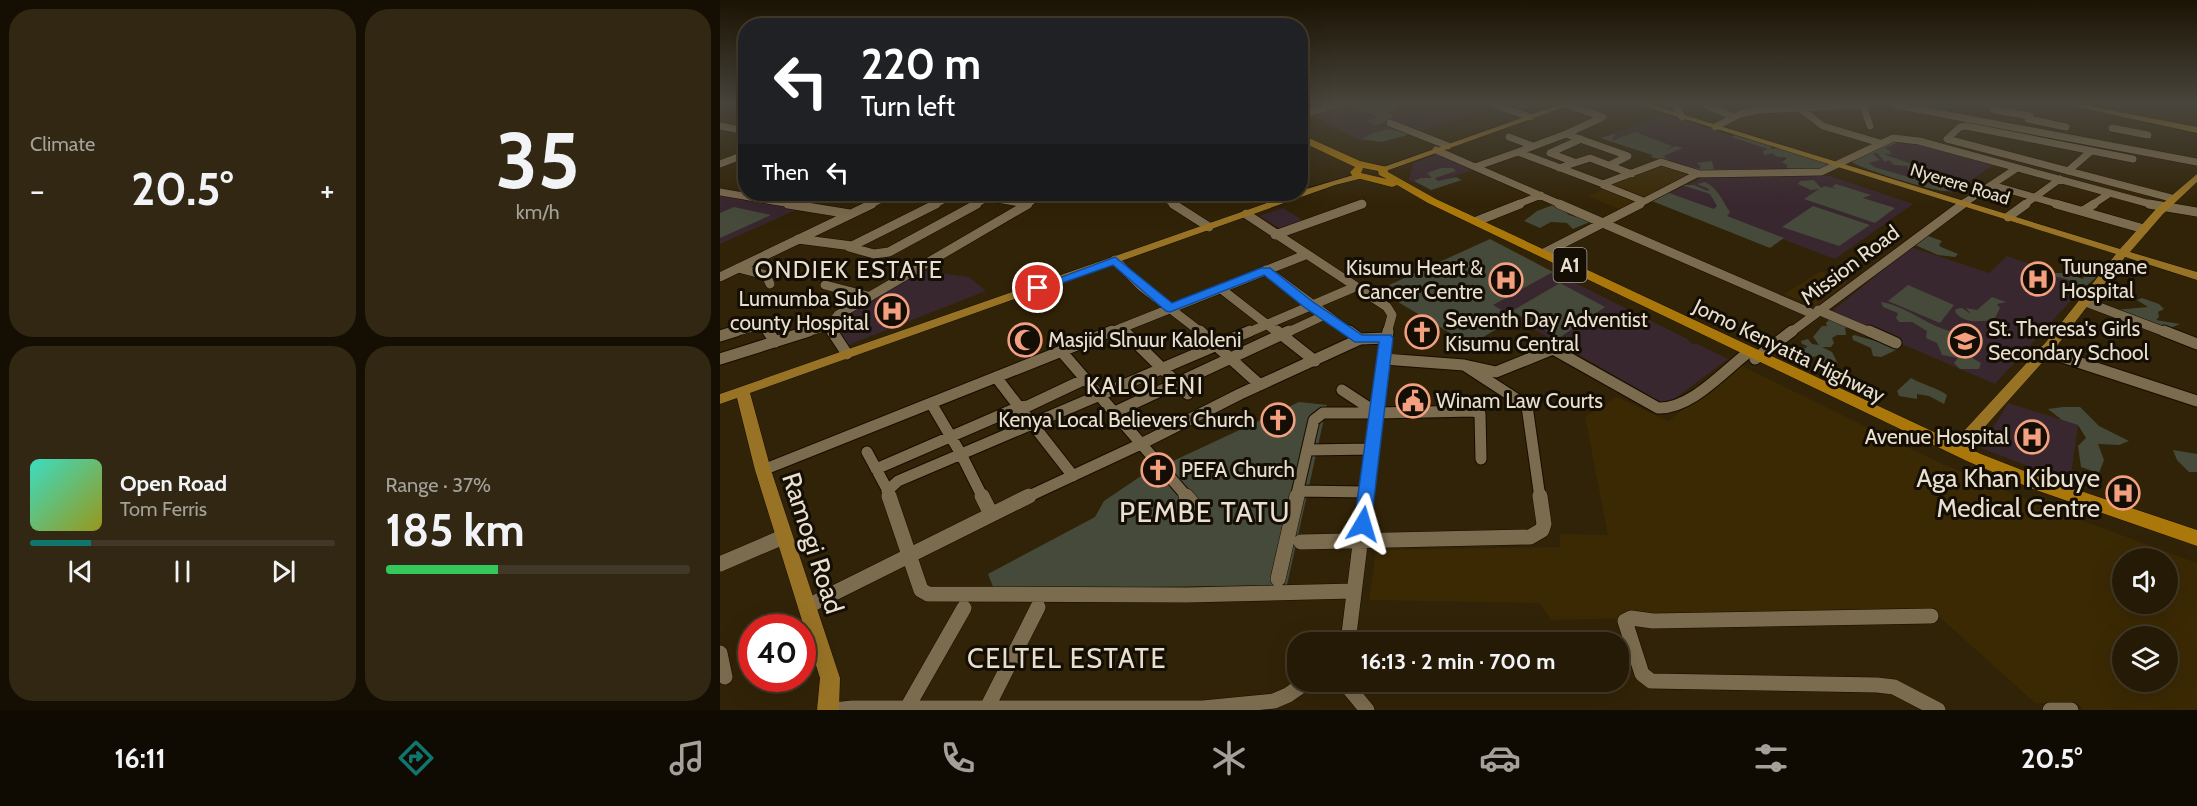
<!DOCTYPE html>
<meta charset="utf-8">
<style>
body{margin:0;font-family:Cabin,sans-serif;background:#312713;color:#f1f3f6;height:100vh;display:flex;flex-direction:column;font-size:22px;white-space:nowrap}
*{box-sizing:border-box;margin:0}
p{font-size:20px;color:#a3a19a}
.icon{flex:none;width:33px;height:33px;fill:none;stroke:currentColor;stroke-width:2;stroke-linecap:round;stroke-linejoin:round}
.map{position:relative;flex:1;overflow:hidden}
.drawer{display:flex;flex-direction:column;gap:9px;padding:9px;background:#140e03;width:720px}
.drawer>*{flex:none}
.guide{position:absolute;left:18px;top:18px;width:570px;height:183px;border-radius:24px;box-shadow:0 6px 24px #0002,0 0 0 2px #423827;background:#202124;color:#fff;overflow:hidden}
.buttons{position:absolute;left:1392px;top:548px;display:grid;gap:12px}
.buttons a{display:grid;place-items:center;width:66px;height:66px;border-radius:50%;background:#251a05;box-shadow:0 6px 24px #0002,0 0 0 2px #423827;font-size:30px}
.speed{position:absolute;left:18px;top:614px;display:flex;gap:12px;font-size:30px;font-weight:700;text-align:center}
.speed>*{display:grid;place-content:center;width:78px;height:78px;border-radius:50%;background:#251a05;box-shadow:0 6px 24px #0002,0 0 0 2px #423827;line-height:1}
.speed .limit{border:9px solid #d22;background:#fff;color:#111}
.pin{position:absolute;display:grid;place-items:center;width:51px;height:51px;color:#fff;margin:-26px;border:3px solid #fff;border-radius:50%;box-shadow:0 2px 6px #0007}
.me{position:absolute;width:66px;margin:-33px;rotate:7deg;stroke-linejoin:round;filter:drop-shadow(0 0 4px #0008)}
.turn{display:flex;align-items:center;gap:21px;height:126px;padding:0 24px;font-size:27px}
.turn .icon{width:78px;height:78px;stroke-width:2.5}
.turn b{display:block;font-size:42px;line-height:51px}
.then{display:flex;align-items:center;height:57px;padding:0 24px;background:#0003;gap:12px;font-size:22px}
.big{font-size:45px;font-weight:800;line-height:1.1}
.drawer .card{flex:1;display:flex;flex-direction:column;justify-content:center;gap:9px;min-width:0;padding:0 21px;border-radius:24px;background:#312713}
.drawer .dial{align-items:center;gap:0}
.dial b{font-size:78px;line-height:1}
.song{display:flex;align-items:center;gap:18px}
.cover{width:72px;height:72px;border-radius:9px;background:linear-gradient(135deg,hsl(170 70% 55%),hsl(60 70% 35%))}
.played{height:6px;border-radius:3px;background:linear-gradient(90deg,#0f766e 20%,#423827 20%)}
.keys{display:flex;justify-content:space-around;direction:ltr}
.heat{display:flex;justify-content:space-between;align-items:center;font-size:33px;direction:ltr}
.charge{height:9px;border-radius:4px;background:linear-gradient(90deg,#34c759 37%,#423827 0)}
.drawer .tiles{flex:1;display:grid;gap:9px;grid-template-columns:repeat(2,1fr)}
.trip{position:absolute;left:567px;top:632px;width:342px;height:60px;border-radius:24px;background:#251a05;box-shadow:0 6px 24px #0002,0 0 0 2px #423827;font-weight:800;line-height:60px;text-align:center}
.menu{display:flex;height:96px;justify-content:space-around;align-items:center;background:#0f0a02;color:#a3a19a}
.menu .icon{width:42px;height:42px}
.menu .active{color:#0f766e}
.menu b{font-size:27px;color:#f1f3f6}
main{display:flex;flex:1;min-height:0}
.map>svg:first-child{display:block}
</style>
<main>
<section class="drawer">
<div class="tiles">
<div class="card"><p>Climate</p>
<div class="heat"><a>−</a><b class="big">20.5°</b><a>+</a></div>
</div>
<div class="card dial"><b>35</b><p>km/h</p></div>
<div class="card">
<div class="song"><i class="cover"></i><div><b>Open Road</b><p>Tom Ferris</p></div></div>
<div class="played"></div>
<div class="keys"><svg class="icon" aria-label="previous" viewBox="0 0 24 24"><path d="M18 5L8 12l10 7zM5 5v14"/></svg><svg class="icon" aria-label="pause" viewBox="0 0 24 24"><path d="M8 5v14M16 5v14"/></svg><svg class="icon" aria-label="next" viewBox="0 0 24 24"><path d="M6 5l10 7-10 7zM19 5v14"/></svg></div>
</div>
<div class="card"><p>Range · 37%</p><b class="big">185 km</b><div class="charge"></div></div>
</div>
</section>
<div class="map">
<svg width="1477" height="710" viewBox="0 0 1477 710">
<rect width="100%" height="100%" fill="#312307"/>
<path fill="#3b2904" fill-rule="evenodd" d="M1362 105H1477V127Z
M942 161 980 175 906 212 868 196Z
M1101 271 1128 282 1095 307 1064 294Z
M1020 365 1220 463 1325 507 1477 563V710H1363L1358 704 1315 703 1214 612 831 620 820 603 649 600 656 550 840 547V534L888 535 865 417 897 397 948 421ZM1402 558H1448V603H1402ZM1402 636H1448V681H1402Z"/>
<path fill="#39272f" d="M621 105H770L774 107 698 132 686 130 655 141H641L588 113Z
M944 114 1053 149 1073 171 974 170 881 138Z
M1182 138 1276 163 1232 193 1135 164Z
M719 154 754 169 707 187 689 180 693 163Z
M986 176H1110L1193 204 1115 259 945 195Z
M0 194 78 209 0 244Z
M563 208 585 222 563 230 540 216Z
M1191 247 1269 273 1287 256 1366 284 1275 384 1110 313Z
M199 270 249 277 266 291 128 345 118 329 123 316Z
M833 272 969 340V342L973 344H977L1008 359 946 405 772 305Z
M1288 403 1358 425 1350 482 1261 448Z"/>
<path fill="#454a3a" d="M627 105H656L666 110 671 109 672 105H677L673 112 667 113 674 115 669 121 654 125 647 121 659 117Z
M668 129 688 133 687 135 662 142 642 139 653 133Z
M915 132 952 146 945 150 955 146 963 148 943 156 951 162 979 169 981 166 976 163 992 161 994 169H1054L1056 172 985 170 983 172 931 157 933 155 880 138 895 134 892 141Z
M1016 135 1053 147 1049 150 1058 147 1108 164C1096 174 1082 172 1067 168V165L1062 162 1067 158 1057 157 1053 153 1044 155 1043 151 1048 149 1011 137Z
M1178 138 1211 146 1179 142 1165 148 1170 151 1171 155 1165 153 1166 155 1198 166 1192 169 1199 172 1188 170V166L1174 165 1169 160 1165 162 1157 153 1153 154 1160 160 1149 163 1154 167 1209 183 1233 187C1230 189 1230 191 1225 191 1213 191 1141 169 1132 162L1142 154Z
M721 168H733L736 171 715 178 718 181 736 177 742 180 711 190 694 181 701 178H712L707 173Z
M1094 180 1101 188 1105 186 1116 189 1112 187 1116 184 1151 195 1143 198 1175 208 1155 223 1084 199 1099 189 1091 190 1078 184 1080 181Z
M985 182C999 189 1002 201 1010 212L1007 216 1064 238 1050 248 932 201 949 193 994 209 997 206 990 194 962 185H974L988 191 989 189 977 184Z
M833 205H838L849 215 872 221 853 229 847 223 831 222 820 228 804 221 817 211Z
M1093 206 1150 225 1119 246 1062 227Z
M14 207 51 215 0 238V213Z
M1208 236 1222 241 1219 245 1221 247 1238 254 1235 257 1218 255 1195 245 1202 237Z
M770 239 833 272 773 305 795 318 750 345 658 290Z
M1360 265 1381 273 1363 289 1362 293C1357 296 1353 297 1348 293L1357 282 1334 276 1333 273H1346L1363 279 1364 275 1356 273 1353 266Z
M840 283 885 307 839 338 792 311Z
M1188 285 1234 305 1220 323 1168 301Z
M1272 297 1286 302 1277 304 1280 308 1275 318 1277 320C1264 320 1246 326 1235 312L1236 309 1242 308 1251 314 1246 308 1257 310Z
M1422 298 1439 304 1444 309 1438 312 1439 317 1436 320 1460 324 1448 329 1396 310 1428 307 1417 300Z
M1161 302C1188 306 1209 328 1235 332L1231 334 1236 339 1244 341 1245 345 1237 349 1261 363 1259 369H1240L1234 363 1238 358 1222 355 1217 343 1206 338 1207 331 1192 322H1179L1176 318 1178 313 1163 307Z
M1111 318 1131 326 1125 328 1126 335H1117L1112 338 1114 343 1111 347H1102L1112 352 1118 364C1109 366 1105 370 1098 363L1100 355 1090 358 1078 352 1076 346 1086 348 1087 346 1082 344 1081 341 1088 339 1092 344 1099 345 1093 337 1102 326H1107L1106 323Z
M1135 335C1149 340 1161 341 1175 347L1176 350 1161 357 1153 356 1151 348 1133 340 1132 336Z
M1191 378C1203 385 1216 387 1227 395L1224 404 1209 396 1197 394V399L1179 396 1177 391Z
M579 402 607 405 567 585 274 589 268 574 375 517 384 501 421 476Z
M1343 407H1360L1379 426 1409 441 1399 445 1378 444 1384 460 1379 473 1361 467 1358 446 1366 438 1358 425 1342 420 1328 409Z
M1453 450 1477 454V472H1469L1457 460Z"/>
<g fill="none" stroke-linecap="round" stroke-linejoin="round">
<g stroke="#170d00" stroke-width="8">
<path id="minor-far3" d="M775 105 810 117
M801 105H805
M955 105 962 117
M986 105 1014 117
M1143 105 1150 126
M1175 105 1477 162
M1275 105 1273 109 1275 110 1310 116
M1078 107 1103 126 1160 143
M580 115 616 105
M1308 119 1346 127
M670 123 728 146
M0 126 26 131
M995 127 1020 114 1039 110 1138 105
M1392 128 1428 135
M846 134 883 117 848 105
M789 137 813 146
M716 150 842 205
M798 152 846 134 908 156 890 165
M1413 159 1246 126 1240 127 1227 139 1451 198
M854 162 830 153 861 139
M0 164 26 154
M755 167 798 152 883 184 941 162 980 174
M839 168 870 158 912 174
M1348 171 1370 152
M883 185 923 201
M1272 185 1341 205
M0 192 77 205
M249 194 306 204
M439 194 456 205
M149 205 172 194
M213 205 235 194
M254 205 269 197
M305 205 324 194
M639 205 642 204
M796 205 821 195
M917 205 977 174 1101 172 1173 138 1199 141 1434 205
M1241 205 1297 168
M1304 205 1340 179
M1372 205 1390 193"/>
</g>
<g stroke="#170d00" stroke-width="10">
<path id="minor-far2" d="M68 204 130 214
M303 204H306
M453 204 489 227
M839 204 1093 314
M1336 204 1424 229
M1429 204 1477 212
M1363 211 1374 204
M526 214 667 307 672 315 667 333
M1288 217 1306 204
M757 221 800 204
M555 235 642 204
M78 239 132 246 216 204
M129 247 154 254 169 252 257 204
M824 253 920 204
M395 260 422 287 482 333
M18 268 46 275 50 284
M546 270 631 333
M0 277 152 204
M105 285 148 296
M500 288 558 333
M1363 301 1448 333
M1098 310 1152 333
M401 328 406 333
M11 333 43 324 49 333
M84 333 110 325
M112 333 110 325 118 315 308 204
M389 333 585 255
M527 333 635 287
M566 333 605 315
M1070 333 1243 204"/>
</g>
<g stroke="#170d00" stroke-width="13">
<path id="minor-far1" d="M48 331 55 342
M112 331 127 354
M404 331 468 394
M480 331 540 385
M557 331 595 361
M629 331 640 339
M1149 331 1176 343
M1444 331 1477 344
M0 336 16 331
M341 351 468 498
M1324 351 1477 401
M0 359 89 331
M664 359 744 365 776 372 833 349 938 408C970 409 1001 374 1025 355
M1035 359 1072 331
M744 365 807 406 820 498
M276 377 299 407 308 406 365 379
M622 390 657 413 754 411 760 414 761 459
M211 403 241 454 263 498
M395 412 569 331
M587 450 652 449
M147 452 167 489
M156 469 299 407 353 476
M43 470 392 331
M578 491 647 492
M170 498 167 491 178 481 530 331
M305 498 423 443 520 394 640 339 666 338
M576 498 594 420 603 413H657
M646 498 668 331"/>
</g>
<g stroke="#170d00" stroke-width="16">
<path id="minor" d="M169 496 201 590 208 594 467 595 634 591
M262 496 271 514
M466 496 472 503
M581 542 810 537 822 530 824 524 820 496
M0 564 63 537
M558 579 577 496
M88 606 309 496
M1211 616 933 621 911 618 905 621 922 674 931 681 1157 685 1174 687 1218 710
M625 642 629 634 646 496
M0 653 5 677
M623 681 647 710
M187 708 244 608
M267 708 318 607
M114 710 132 708H483L554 701 568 695 588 681
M1330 710H1351"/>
</g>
<g stroke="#170d00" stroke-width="1">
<path id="major" d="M838 105H850L666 171 658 169Z
M920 105H932L1400 249 1436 209 1477 174V182L1443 214 1410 252 1477 272V280L1405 257 1336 347 1253 440 1244 454H1232L1230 450 1243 432 1326 342 1396 254Z
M1348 105H1364L1477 127V133Z
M640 173 643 174V178L615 185 30 393 51 470 120 678 119 710H97L100 678 35 470 17 398 0 404V394L573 194H580V191Z"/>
</g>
<g stroke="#170d00" stroke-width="1">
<path id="highway" d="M580 134 640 161 667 167 668 172 716 199 1261 454 1325 479 1477 530V546L1313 489 1249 462 708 203 677 185 672 187 633 177 630 172 635 167 580 141ZM643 168 658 171 659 175 667 179 641 173Z"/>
</g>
<use href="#minor-far3" stroke="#7c6c4f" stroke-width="7"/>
<use href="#minor-far2" stroke="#7c6c4f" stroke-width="9"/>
<use href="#minor-far1" stroke="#7c6c4f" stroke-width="11"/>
<use href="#minor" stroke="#7c6c4f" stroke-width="15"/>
<use href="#major" fill="#987326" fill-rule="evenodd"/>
<use href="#highway" fill="#aa770a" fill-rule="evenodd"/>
</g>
<linearGradient id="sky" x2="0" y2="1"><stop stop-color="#1b1304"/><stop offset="0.51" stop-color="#48453c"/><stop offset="1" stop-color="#48453c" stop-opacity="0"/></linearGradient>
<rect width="1477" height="204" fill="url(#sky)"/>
<path fill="#1a73e8" stroke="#114b97" stroke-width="1.5" d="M395 257 452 303 541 268H550L593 302 642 335H671L673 338 651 524 649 529 643 531 636 529 634 524 659 342H635L584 307 544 275 450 312 446 311 393 265 322 290 318 291 312 288Z"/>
<defs>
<g id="hospital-ring" transform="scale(1.725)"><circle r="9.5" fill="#140e04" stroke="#f2a080" stroke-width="1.5"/><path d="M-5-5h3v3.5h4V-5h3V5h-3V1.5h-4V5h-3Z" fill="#f2a080"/></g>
<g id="church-ring" transform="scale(1.725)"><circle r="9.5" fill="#140e04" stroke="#f2a080" stroke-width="1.5"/><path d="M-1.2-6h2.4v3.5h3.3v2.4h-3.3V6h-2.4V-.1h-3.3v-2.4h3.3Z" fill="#f2a080"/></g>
<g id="mosque-ring" transform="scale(1.725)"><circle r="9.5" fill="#140e04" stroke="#f2a080" stroke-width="1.5"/><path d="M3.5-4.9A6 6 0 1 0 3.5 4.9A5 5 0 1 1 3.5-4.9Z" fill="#f2a080"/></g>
<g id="school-ring" transform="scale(1.725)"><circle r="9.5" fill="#140e04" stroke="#f2a080" stroke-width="1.5"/><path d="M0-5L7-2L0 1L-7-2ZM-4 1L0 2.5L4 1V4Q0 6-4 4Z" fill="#f2a080"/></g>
<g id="civic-ring" transform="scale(1.725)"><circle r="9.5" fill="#140e04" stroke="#f2a080" stroke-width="1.5"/><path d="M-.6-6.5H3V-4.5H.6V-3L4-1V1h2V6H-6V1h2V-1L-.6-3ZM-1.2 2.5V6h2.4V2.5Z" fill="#f2a080"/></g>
</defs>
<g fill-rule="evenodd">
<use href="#hospital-ring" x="1318" y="279"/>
<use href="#hospital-ring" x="786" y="280"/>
<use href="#hospital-ring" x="172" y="311"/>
<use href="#church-ring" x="702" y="332"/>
<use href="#mosque-ring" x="305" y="340"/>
<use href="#school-ring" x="1245" y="341"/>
<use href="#civic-ring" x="693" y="401"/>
<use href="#church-ring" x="558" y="420"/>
<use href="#hospital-ring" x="1312" y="437"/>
<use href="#church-ring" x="438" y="470"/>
<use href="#hospital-ring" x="1403" y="493"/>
</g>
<g text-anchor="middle" stroke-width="6" stroke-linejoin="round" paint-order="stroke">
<g font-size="18" fill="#e8dfcf" stroke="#140e04">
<text transform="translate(1240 184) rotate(17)" y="6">Nyerere Road</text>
</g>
<rect fill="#140e04" stroke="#a8a092" stroke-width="1.5" x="833.5" y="248" width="33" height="34" rx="4.5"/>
<g font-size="20" font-weight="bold" fill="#e8dfcf">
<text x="850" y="272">A1</text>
</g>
<g font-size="21" fill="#e8dfcf" stroke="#140e04">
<text transform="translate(1130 265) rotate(-37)" y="7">Mission Road</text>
<text transform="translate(1069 351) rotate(26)" y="7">Jomo Kenyatta Highway</text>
</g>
<g font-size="21" fill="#e8dfcf" stroke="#140e04" text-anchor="start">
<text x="1341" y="274">Tuungane<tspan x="1341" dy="24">Hospital</tspan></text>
<text x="763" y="275" text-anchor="end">Kisumu Heart &amp;<tspan x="763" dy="24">Cancer Centre</tspan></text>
<text x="149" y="306" text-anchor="end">Lumumba Sub<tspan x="149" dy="24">county Hospital</tspan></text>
<text x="725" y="327">Seventh Day Adventist<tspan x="725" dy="24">Kisumu Central</tspan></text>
<text x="1268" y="336">St. Theresa's Girls<tspan x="1268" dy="24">Secondary School</tspan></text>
<text x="328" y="347">Masjid Slnuur Kaloleni</text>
<text x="716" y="408">Winam Law Courts</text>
<text x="535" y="427" text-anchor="end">Kenya Local Believers Church</text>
<text x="1289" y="444" text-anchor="end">Avenue Hospital</text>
<text x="461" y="477">PEFA Church</text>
</g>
<g font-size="24" letter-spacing="1.5" fill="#e8dfcf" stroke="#140e04">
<text x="129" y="278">ONDIEK ESTATE</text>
<text x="425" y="394">KALOLENI</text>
</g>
<g font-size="26" fill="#e8dfcf" stroke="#140e04" text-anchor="end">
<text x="1380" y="487">Aga Khan Kibuye<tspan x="1380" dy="30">Medical Centre</tspan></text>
</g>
<g font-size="26" fill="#e8dfcf" stroke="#140e04">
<text transform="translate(93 543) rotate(72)" y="9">Ramogi Road</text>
</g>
<g font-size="27" letter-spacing="1.5" fill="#e8dfcf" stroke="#140e04">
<text x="347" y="668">CELTEL ESTATE</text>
</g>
<g font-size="28" letter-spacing="1.5" fill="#e8dfcf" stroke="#140e04">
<text x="485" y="522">PEMBE TATU</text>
</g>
</g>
</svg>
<div class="buttons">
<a><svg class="icon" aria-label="sound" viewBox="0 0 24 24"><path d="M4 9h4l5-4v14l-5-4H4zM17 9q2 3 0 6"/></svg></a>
<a><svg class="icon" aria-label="layers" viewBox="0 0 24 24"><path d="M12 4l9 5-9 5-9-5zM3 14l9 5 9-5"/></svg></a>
</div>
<div class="speed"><div class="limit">40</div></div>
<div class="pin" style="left:318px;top:288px;background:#d93025"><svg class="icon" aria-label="arrive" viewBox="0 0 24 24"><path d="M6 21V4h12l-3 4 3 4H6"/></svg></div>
<svg class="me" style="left:643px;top:524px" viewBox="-20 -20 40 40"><path d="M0-17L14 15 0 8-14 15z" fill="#1a73e8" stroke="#fff" stroke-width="4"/></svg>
<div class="trip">16:13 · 2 min · 700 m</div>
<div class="guide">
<div class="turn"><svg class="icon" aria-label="left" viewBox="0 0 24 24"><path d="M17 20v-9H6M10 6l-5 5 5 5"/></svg><div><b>220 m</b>Turn left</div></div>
<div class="then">Then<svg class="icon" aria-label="left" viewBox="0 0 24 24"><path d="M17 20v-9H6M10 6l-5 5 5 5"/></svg></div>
</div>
</div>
</main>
<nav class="menu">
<b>16:11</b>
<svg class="icon active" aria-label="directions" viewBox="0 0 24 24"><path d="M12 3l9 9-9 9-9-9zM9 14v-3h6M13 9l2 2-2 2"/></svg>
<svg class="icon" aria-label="music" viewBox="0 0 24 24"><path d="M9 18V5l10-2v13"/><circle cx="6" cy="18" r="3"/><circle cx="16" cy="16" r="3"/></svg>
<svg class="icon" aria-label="phone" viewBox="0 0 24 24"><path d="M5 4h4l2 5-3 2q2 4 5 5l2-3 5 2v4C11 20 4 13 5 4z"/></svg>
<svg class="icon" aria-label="climate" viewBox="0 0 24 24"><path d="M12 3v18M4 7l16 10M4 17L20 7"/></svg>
<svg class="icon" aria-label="car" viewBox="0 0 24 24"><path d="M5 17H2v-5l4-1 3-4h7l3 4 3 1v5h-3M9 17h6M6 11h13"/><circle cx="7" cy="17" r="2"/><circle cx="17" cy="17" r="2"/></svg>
<svg class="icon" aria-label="filters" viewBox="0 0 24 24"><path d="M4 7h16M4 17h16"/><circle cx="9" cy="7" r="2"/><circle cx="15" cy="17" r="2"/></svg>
<b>20.5°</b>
</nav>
